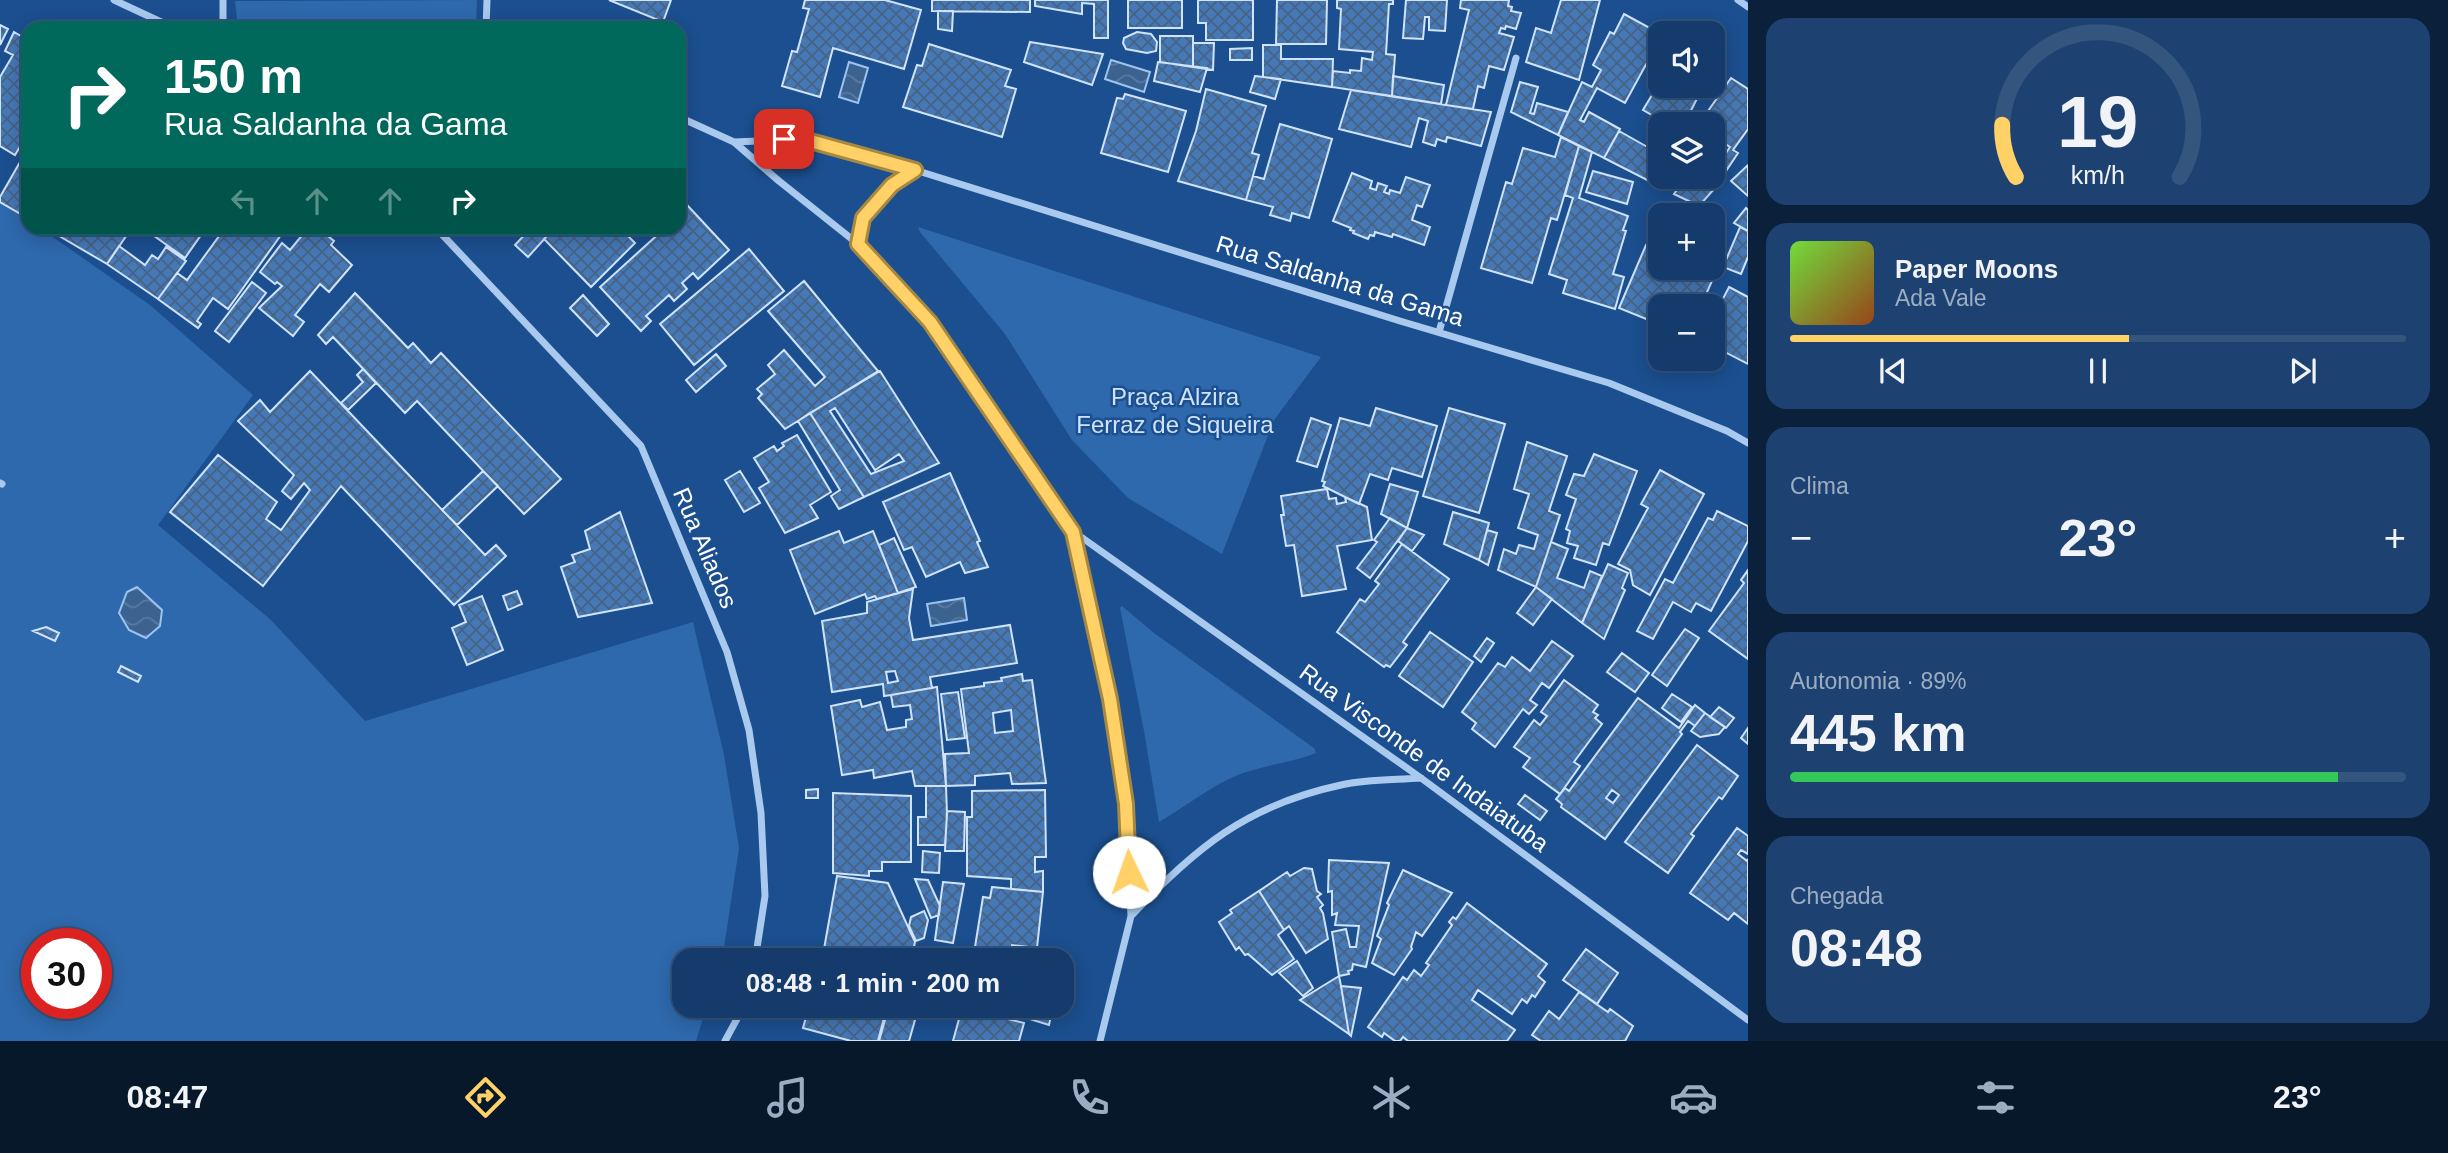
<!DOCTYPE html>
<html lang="pt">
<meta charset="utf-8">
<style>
body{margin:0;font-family:Arial,sans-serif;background:#1d4271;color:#f1f3f6;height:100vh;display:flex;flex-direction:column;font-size:26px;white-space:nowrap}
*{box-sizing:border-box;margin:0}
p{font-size:23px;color:#9dadc1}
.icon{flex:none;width:38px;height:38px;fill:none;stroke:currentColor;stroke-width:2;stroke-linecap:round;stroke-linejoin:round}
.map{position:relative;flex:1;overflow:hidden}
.panel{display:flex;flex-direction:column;gap:18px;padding:18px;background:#0b203b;width:700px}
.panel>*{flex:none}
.banner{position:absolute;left:21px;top:21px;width:665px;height:214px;border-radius:21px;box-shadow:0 4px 18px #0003,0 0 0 2px #33557e;background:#00695c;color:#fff;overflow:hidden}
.tools{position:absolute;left:1648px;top:21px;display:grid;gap:14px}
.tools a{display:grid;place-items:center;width:77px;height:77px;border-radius:14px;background:#143b6b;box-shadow:0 4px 18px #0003,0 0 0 2px #33557e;font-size:35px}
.speed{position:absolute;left:21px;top:928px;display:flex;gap:14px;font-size:35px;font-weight:700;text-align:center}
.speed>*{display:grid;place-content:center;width:91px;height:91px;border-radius:50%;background:#143b6b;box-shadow:0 4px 18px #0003,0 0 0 2px #33557e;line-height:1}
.speed .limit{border:10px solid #d22;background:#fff;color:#111}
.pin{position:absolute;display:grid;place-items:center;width:60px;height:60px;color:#fff;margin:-30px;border-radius:14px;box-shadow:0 4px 10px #0006}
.me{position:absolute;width:77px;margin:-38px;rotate:357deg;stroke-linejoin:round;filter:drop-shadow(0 0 5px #0008)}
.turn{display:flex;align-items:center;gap:24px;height:147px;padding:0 28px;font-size:32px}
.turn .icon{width:91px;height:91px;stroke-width:2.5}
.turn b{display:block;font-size:49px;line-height:60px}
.lanes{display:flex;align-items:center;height:66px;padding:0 28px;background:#0003;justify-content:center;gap:35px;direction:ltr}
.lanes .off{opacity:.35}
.big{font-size:52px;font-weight:700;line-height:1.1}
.panel .card{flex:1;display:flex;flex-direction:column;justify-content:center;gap:10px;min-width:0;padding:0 24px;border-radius:21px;background:#1d4271}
.panel .dial{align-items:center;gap:0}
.dial svg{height:182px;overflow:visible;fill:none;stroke:#33557e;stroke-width:7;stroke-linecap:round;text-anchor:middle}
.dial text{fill:#f1f3f6;stroke:none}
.song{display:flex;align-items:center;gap:21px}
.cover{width:84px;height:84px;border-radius:10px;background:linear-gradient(135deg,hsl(100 70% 55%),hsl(20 70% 35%))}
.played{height:7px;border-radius:4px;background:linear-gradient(90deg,#ffd166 55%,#33557e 55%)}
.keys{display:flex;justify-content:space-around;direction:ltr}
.heat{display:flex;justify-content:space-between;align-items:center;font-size:38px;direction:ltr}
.charge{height:10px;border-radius:5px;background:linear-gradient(90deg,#34c759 89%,#33557e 0)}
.trip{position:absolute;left:672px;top:948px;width:402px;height:70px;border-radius:21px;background:#143b6b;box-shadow:0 4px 18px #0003,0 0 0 2px #33557e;font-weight:700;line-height:70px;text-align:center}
.tab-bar{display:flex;height:112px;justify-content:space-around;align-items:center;background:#08182b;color:#9dadc1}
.tab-bar .icon{width:49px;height:49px}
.tab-bar .active{color:#ffd166}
.tab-bar b{font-size:32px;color:#f1f3f6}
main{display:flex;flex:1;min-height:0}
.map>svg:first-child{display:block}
</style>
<main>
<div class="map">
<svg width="1748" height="1041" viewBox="0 0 1748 1041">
<defs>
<pattern id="water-waves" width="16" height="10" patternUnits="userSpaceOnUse" patternTransform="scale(1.75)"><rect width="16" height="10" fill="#3c6290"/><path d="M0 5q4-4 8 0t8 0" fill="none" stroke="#597aa1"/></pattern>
<pattern id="building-cross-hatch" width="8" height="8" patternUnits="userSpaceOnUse" patternTransform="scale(1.75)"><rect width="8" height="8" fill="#4478b7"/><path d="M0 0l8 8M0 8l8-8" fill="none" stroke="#486282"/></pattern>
</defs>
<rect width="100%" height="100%" fill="#1b4f8f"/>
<path fill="#2e69ad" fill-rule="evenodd" d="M477 0 476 28H238L235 1Z
M0 200 28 219V228H40L150 305 253 395 158 525 271 620 365 721 693 622 724 755 739 848 722 961H684V1006H707L696 1041H0ZM37 943H96V1003H37Z
M918 227 1321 357 1274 420 1222 554 1128 498 1072 440 1005 334 920 232Z
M1122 606 1154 633 1314 748 1316 753C1291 763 1263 765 1238 775 1209 787 1185 807 1159 822L1144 731 1120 608Z"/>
<path fill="url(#water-waves)" stroke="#9cc4f0" stroke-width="2" d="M1111 60 1150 72 1144 92 1105 79Z
M849 62 868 68 858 103 839 97Z
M137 587 162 610 160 626 146 638 129 630 119 613 127 592Z
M964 598 967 620 931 626 927 604Z"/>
<path fill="url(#building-cross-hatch)" stroke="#cfe3fa" stroke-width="2" fill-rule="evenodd" d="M609 0H671L663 22Z
M805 0H885L921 10 904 69 833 48 820 97 782 86 792 51 797 52 809 9 803 8Z
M932 0H1030V12L932 11Z
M1035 0H1108V38H1094V4L1082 3V14L1035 6Z
M1128 0H1182V28H1128Z
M1198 0H1253V40H1206V23H1198Z
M1277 0H1327L1326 44H1276Z
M1337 0H1393V4H1389L1386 54 1395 55 1392 96 1332 87 1333 71 1350 73V70L1361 71 1362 58 1372 60 1373 52 1339 49 1341 9 1337 8Z
M1406 0H1447L1445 31 1429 30V17H1425L1423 39 1403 38Z
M1461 0H1509L1508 6 1512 7 1511 11 1521 13 1516 29 1506 26 1505 29 1501 28 1499 33 1514 37 1504 70 1489 66 1484 88 1478 86 1473 109 1446 105 1469 10 1460 8Z
M1561 0H1600L1579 80 1526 62 1536 28 1551 33Z
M938 11H953L952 31 938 29Z
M1624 14 1661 34V56L1657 63 1649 59 1625 103 1597 88 1580 120 1584 122 1589 112 1620 129 1604 158 1558 135 1582 82 1592 87 1601 70 1593 65 1610 32 1614 34Z
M0 25 8 29 0 45Z
M14 32 28 40V133L15 155 0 146V77L13 55 5 51Z
M1137 32 1151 34 1157 42 1156 51 1147 53 1126 49 1123 43 1124 38Z
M1160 36H1193V67L1160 62Z
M1030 42 1103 54 1092 85 1024 62Z
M1193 43H1214L1213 70 1193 67Z
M929 44 1011 70 1005 86 1016 89 1002 137 903 107 917 65 922 66Z
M1263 45H1281V59H1333L1332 87 1263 77Z
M1252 48V60H1230V49Z
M1713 57 1721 61 1713 76Z
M1158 62 1207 68 1200 92 1154 81Z
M1255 76 1281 79 1275 99 1250 92Z
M1393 76 1444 85 1441 104 1392 96Z
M1731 78 1748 89V129L1733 150 1738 153 1726 171 1718 165 1730 147 1727 145 1713 164V124H1699Z
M1661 80V86H1708L1704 93 1701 91 1684 124H1667L1643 110Z
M1520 82 1538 87 1530 113 1534 114 1537 103 1568 112 1558 135 1511 112Z
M1206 89 1266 106 1252 153 1259 155 1246 200 1178 181 1196 131Z
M1351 90 1446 105 1491 112 1481 146 1447 137 1446 142 1437 139 1435 146 1423 142 1428 121 1419 118 1411 147 1339 129Z
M1125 94 1186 111 1168 172 1101 153 1117 98 1123 99Z
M1280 124 1332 139 1309 218 1292 213 1290 221 1270 215 1273 207 1246 200 1253 176 1264 179Z
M1619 131 1651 149 1657 138 1661 140V168L1651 182 1604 158Z
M1561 137 1579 146 1557 220 1551 218 1532 283 1481 268 1506 182 1512 184 1523 148 1555 157Z
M1579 146 1592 152 1579 198 1628 216 1623 230 1626 231 1613 274 1624 277 1615 309 1563 293 1567 280 1549 274 1573 198 1565 195Z
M28 148V213L26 217 0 202V197Z
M1748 165V196L1731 181Z
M1661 168V177H1677L1667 190 1651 182Z
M1593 171 1633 182 1627 204 1586 192Z
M1713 172 1723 179 1699 206 1674 194 1686 177H1713Z
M1352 173 1372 181 1370 188 1376 190 1378 183 1387 186 1384 192 1389 194 1390 190 1400 193 1406 177 1430 185 1422 207 1417 205 1412 220 1430 227 1424 245 1393 234 1392 237 1375 232 1374 236 1370 235 1368 239 1353 233 1354 231 1350 230 1351 228 1333 221Z
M688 206 729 250 698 279 693 273 682 283 687 289 674 301 669 295 646 316 651 321 641 331 600 287 665 228H679V215Z
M1746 208 1748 210V231L1734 223Z
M1713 224 1725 229 1713 255Z
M1740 227 1748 231V257L1741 274 1723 267Z
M57 228H93L103 234 108 228 131 229 107 264 54 233Z
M143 228H206L185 258Z
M225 228H286L228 309 213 298 197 321 201 324 198 328 158 299 177 273 187 280Z
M308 228H318L334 241 331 245 352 265 329 292 320 284 295 315 304 322 293 336 259 308 282 286 277 282 275 284 260 272 282 243 290 250Z
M531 228H550L546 232 549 234 528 257 515 245Z
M561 228H634L627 235 635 243 591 287 544 239 549 234 552 236Z
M1646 245 1661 251V268H1713V255L1722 258 1701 306H1661V325L1619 308Z
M119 246 145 265 152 255 158 259 166 247 186 261 158 299 107 264Z
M749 249 784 291 694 365 660 324Z
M804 281 878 371 785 429 758 398 762 394 757 389 775 374 768 365 784 350 815 386 825 377 768 311Z
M252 282 266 293 229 342 215 331Z
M1729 287 1748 297V364L1713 346V318Z
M355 293 408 348 413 343 431 363 441 353 561 479 524 514 417 401 405 413 333 337 326 344 318 335Z
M583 295 609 324 597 336 570 308Z
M716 354 726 366 696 392 686 380Z
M363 369 376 383 348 410 341 403 363 382 357 375Z
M310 371 485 555 496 545 506 556 454 605 341 486 263 586 170 512 218 455 277 502 266 519 281 530 310 490 304 483 291 499 282 491 294 475 238 421 260 400 270 412Z
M880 371 939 463 864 497 810 413ZM835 408 875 470 899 454 904 461 871 474 830 411Z
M1376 408 1437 426 1422 477 1392 468 1388 480 1370 474 1359 504 1323 486 1325 482 1322 481 1340 418 1370 426Z
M1449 408 1505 424 1479 513 1423 496Z
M810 413 864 497 839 509 831 496 840 490 798 421Z
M1311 418 1331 425 1317 467 1297 461Z
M797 435 831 492 810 505 818 518 785 533 759 488 769 482 754 458 774 446 777 451 784 446 782 443Z
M1527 442 1567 456 1549 511 1560 515 1536 587 1498 570 1504 549 1516 554 1519 545 1534 549 1538 535 1518 528 1529 494 1514 489Z
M1594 454 1637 471 1609 545 1603 543 1596 565 1574 558 1578 546 1567 543 1570 531 1566 529 1576 499 1566 495 1574 474 1584 476Z
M1660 470 1704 494 1650 595 1633 585 1630 570 1618 564 1648 508 1641 504Z
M483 471 498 486 457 525 442 510Z
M740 471 760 503 744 512 725 480Z
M950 473 980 541 977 542 988 567 965 573 960 562 926 577 912 547 904 550 883 502Z
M1390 484 1418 492 1407 528 1381 514Z
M1327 489 1329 499 1336 498 1337 504 1346 502 1345 497 1367 507 1372 540 1337 546 1346 589 1302 596 1294 545 1286 546 1281 515H1284L1281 496Z
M1717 511 1748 526V541L1711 611 1696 603 1691 612 1673 602 1653 639 1637 631 1665 579 1673 583 1708 518 1713 520Z
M620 512 652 603 578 617 561 567 575 562 572 555 590 549 585 531Z
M1453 512 1489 523 1479 560 1444 544Z
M1390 518 1407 528 1370 578 1357 568 1377 542 1374 540Z
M1407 528 1424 535 1412 551 1398 541Z
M1487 530 1497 533 1488 565 1479 560Z
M839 531 844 543 873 531 898 593 877 599 875 596 867 599 865 594 815 614 790 550Z
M894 538 916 587 898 593 879 545Z
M1551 542 1568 549 1557 578 1584 588 1590 571 1602 576 1582 623 1536 587Z
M1402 544 1449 579 1403 642 1407 645 1390 667 1386 665 1384 667 1337 632 1360 599 1365 602 1379 584 1375 581Z
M1608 564 1628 573 1622 588 1625 590 1604 639 1582 623Z
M1748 570V659L1709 631 1744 583 1741 580Z
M1536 587 1552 599 1533 625 1517 613Z
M913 589 909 618 913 640 1010 625 1017 663 930 677 932 688 891 695 884 696 883 684 832 692 822 621 867 613V602ZM895 671 898 681 888 683 886 672Z
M517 591 522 604 508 610 503 596Z
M482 596 503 650 467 665 452 628 466 622 459 605Z
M46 627 59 633 55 641 33 631Z
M1685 629 1699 638 1667 686 1652 675Z
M1430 632 1473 662 1443 707 1399 676Z
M1487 638 1494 643 1481 662 1474 656Z
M1552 641 1573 656 1549 688 1542 683 1530 700 1537 705 1529 714 1523 709 1495 747 1472 729 1476 723 1462 712 1498 663 1505 667 1512 657 1530 671Z
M1622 653 1649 673 1635 692 1607 672Z
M121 666 141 676 138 682 118 672Z
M1022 674 1023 681 1032 680 1046 783 1012 784 1010 773 975 776V785L946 786 945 754 969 753 961 689 984 686V683L1002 681 1001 678ZM1011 710 1013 731 995 733 993 713Z
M1564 680 1598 705 1593 712 1598 715 1595 718 1602 724 1574 762 1580 766 1560 794 1523 767 1530 758 1514 747 1534 720 1540 725 1547 716 1541 712Z
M937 687 946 786H915L912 771 874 778 873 770 842 775 831 706 860 700 862 707 880 702 887 730 906 727V720L912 719 910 705 893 707 891 695Z
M958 692 965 738 947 740 941 694Z
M1672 694 1692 707 1681 722 1662 708Z
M1638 698 1679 728 1695 705 1705 713 1695 726 1688 721 1680 732 1682 734 1605 839 1561 807 1562 804 1556 799 1565 788 1569 791ZM1612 790 1619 795 1613 803 1606 798Z
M1719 707 1734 718 1726 728 1710 717Z
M1705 713 1725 727 1719 734 1700 737 1691 731Z
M1748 728V744L1741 738Z
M1697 745 1738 776 1722 799 1719 797 1691 834 1694 836 1668 873 1625 842Z
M926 786H946L947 815 945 845H918V817H926Z
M818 789V798H806V790Z
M1045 790 1046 857H1035V872L1043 871V892L1011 889V879L967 876V817H972V791Z
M833 793 911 796V862H882V871H869V876L833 873Z
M1525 795 1547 811 1540 820 1518 804Z
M947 811 965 812 964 851H945Z
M1737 828 1748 836V854L1741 850 1738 854 1747 861 1748 859V924L1734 913 1728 920 1690 893Z
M923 851 940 853 939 873 922 872Z
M1329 860 1389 863 1366 967 1353 964 1352 970 1348 971 1349 974 1339 976 1332 932 1346 929 1350 947H1356L1359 926 1335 925 1337 913 1332 915V891L1328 892Z
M1304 868 1312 869 1317 891 1321 894 1317 897 1323 905 1320 908 1323 913 1328 939 1306 953 1289 926 1284 930 1259 891 1287 872 1290 876Z
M1403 870 1452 893 1422 936 1416 932 1411 947 1412 949 1394 975 1372 963 1381 939 1377 936 1389 905 1387 903Z
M837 876 888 883 915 942 911 961H875L824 949Z
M915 879 928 880 940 906 939 915 931 918Z
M943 882 964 884 953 943 935 940Z
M992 887 1043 892 1037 948 1012 945 1011 954 975 947 983 897 990 898Z
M1259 891 1284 930 1278 935 1294 959 1272 975 1248 954 1245 955 1239 947 1236 950 1219 922 1232 913 1230 910Z
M1467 903 1547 964 1538 976 1545 982 1535 997 1532 995 1527 1003 1522 999 1512 1014 1478 990 1472 1000 1515 1030 1507 1041H1408L1403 1037 1400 1041H1395L1384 1033 1382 1037 1368 1027 1403 977 1407 980 1414 970 1421 976 1429 965 1426 963 1452 925 1449 922 1453 917 1456 919Z
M924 911 928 920 924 938 916 941 909 926 911 917Z
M953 948 981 954 982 948 1052 961H950Z
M1586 949 1618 973 1597 1004 1563 980Z
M828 956 850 961H827Z
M1297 961 1313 988 1303 996 1279 973Z
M1339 976 1341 986 1349 1034 1300 1000Z
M1341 986 1361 988 1351 1036 1349 1034Z
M1579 992 1608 1012 1610 1009 1633 1026 1625 1041H1541L1532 1035 1549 1011 1559 1019Z
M809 1006H887L878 1041H851L803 1028Z
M898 1006H919L909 1041H879L887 1013 895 1016Z
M919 1006H950L947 1015Z
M988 1006H1053L1049 1025Z
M962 1008 1024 1023 1019 1041H953Z"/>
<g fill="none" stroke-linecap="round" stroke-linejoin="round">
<path stroke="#a9c9ee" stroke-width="7" d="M114 0 174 28
M223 0V28
M1738 0 1748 7
M486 28 487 0
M679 117 734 142 779 181 858 244 930 322 1073 532 1109 699 1126 804 1131 916 1100 1041
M734 142 803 139 915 170 1400 321 1609 383 1727 431 1748 443
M436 228 641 446 727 652 749 730 761 813 765 896 755 961
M858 244 863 218 893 185 915 170
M1439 332 1516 58
M0 483 2 484
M1074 532 1421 778 1748 1020
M1131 916C1195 848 1247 805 1341 785 1367 779 1395 780 1421 778
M725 1041 744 1006"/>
</g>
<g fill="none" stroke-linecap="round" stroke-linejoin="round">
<g stroke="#a68842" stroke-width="18">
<path id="route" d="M784 139H803L915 170 892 185 863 218 858 244 930 322 1073 532 1110 699 1126 804 1129 872"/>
</g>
<use href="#route" stroke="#ffd166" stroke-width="12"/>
</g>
<g text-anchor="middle" stroke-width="5" stroke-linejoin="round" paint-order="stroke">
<g font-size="24" fill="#fff" stroke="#1b4f8f">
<text transform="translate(1340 281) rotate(17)" y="8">Rua Saldanha da Gama</text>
<text transform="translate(705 548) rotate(67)" y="8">Rua Aliados</text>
<text transform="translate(1424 758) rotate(36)" y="8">Rua Visconde de Indaiatuba</text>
</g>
<g font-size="24" fill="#cfe3fa" stroke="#1b4f8f">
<text x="1175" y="405">Praça Alzira<tspan x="1175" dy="28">Ferraz de Siqueira</tspan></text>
</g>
</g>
</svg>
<div class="tools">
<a><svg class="icon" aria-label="sound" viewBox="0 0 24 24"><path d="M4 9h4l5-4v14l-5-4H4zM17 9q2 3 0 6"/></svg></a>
<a><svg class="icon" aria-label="layers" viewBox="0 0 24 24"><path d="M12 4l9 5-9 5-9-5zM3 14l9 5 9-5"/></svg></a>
<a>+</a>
<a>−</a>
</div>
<div class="speed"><div class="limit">30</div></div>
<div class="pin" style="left:784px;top:139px;background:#d93025"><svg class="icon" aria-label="arrive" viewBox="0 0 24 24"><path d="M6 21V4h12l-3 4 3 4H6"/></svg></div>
<svg class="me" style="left:1129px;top:872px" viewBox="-20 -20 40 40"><circle r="19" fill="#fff"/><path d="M0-13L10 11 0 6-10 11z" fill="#ffd166"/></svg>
<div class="trip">08:48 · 1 min · 200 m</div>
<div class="banner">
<div class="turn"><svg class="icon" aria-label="right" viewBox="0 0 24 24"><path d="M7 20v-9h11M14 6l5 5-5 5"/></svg><div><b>150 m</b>Rua Saldanha da Gama</div></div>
<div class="lanes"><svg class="icon off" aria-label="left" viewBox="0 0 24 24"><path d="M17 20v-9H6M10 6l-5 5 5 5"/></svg><svg class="icon off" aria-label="ahead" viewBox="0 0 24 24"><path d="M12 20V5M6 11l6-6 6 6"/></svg><svg class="icon off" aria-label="ahead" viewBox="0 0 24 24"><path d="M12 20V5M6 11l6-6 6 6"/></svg><svg class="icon" aria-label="right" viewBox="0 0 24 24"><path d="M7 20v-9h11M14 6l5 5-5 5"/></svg></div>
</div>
</div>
<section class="panel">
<div class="card dial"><svg viewBox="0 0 100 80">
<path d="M14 69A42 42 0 1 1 86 69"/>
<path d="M14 69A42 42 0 0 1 8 46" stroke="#ffd166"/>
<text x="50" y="56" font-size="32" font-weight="700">19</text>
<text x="50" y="72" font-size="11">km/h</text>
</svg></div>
<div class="card">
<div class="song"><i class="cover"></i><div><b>Paper Moons</b><p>Ada Vale</p></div></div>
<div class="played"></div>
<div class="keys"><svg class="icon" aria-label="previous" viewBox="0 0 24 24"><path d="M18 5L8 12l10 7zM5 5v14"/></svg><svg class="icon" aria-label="pause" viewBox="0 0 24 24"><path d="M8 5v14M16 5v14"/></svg><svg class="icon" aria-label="next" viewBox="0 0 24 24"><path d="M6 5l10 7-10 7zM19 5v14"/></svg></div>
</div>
<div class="card"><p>Clima</p>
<div class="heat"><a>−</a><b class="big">23°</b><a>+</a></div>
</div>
<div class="card"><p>Autonomia · 89%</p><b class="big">445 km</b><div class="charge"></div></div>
<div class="card"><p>Chegada</p><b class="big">08:48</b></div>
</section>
</main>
<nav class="tab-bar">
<b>08:47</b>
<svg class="icon active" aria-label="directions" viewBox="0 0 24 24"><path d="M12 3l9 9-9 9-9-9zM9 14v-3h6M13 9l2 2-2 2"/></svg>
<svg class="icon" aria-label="music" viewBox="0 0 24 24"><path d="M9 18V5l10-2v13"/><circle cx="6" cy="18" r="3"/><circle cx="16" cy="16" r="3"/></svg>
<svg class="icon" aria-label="phone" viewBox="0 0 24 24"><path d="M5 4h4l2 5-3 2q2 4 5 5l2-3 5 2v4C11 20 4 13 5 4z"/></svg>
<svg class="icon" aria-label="climate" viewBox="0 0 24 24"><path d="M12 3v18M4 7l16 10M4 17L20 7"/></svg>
<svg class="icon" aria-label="car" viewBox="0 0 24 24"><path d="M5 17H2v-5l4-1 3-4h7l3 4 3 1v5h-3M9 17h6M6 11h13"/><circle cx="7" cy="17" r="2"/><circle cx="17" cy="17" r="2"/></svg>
<svg class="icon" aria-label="filters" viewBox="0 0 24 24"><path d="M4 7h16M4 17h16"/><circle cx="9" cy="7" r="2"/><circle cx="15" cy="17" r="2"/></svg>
<b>23°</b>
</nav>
